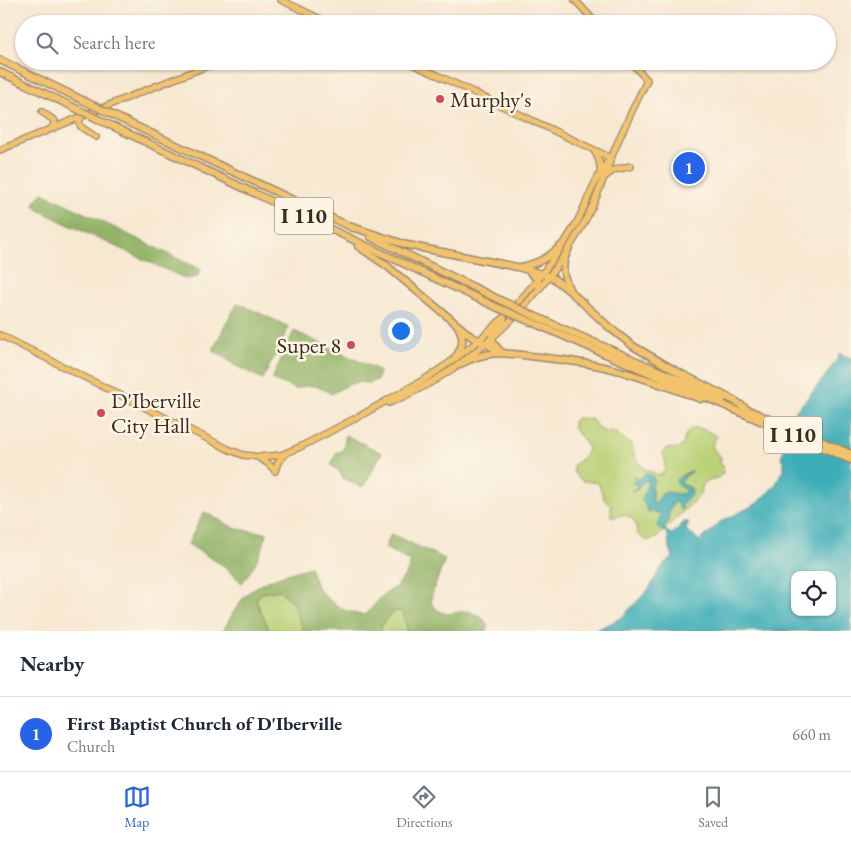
<!DOCTYPE html>
<style>
body{margin:0;font-family:"EB Garamond",serif;background:#f2f2f3;color:#1f2937}
.controls{position:absolute;right:15px;bottom:15px;display:grid;overflow:hidden;border-radius:10px;box-shadow:0 1px 4px #0004}
.controls button{width:45px;height:45px;display:grid;place-items:center;padding:0;border:0;border-bottom:1px solid #e0e1e3;background:#fff;color:#1f2937;font:25px sans-serif}
.you{position:absolute;left:400px;top:330px;width:18px;height:18px;margin:-12px;border:4px solid #fff;border-radius:50%;background:#1a73e8;box-shadow:0 0 0 8px #1a73e833}
.badge{display:grid;place-items:center;width:32px;height:32px;border-radius:50%;background:#2563eb;color:#fff;font-size:16px;font-weight:700}
.pin{position:absolute;translate:-50% -50%;border:2px solid #fff;box-shadow:0 1px 5px #0006}
.list{margin:0;padding:0;list-style:none}
h2{display:flex;justify-content:space-between;align-items:center;height:65px;margin:0;padding:0 20px;font-size:21px}
h2 small{font-size:16px;font-weight:400;color:#747a83}
.list li{display:grid;grid-template-columns:32px 1fr auto;gap:15px;align-items:center;box-sizing:border-box;height:75px;padding:0 20px;border-top:1px solid #e0e1e3}
.list b{display:block;font-size:19px;white-space:nowrap}
.list p{margin:0;font-size:16px;white-space:nowrap;color:#747a83}
.list em{font-size:16px;font-style:normal;color:#747a83}
.icon{flex:none;width:28px;height:28px;fill:none;stroke:currentColor;stroke-width:2;stroke-linecap:round;stroke-linejoin:round}
.map{position:relative;flex:none;width:851px;height:631px;overflow:hidden}
.search{position:absolute;background:#fff;box-shadow:0 1px 4px #0004;left:15px;right:15px;top:15px;height:55px;display:flex;align-items:center;gap:12px;box-sizing:border-box;padding:0 18px;border-radius:28px;color:#747a83;font-size:19px}
.sheet{height:140px;background:#fff}
nav{display:flex;justify-content:space-around;align-items:center;box-sizing:border-box;height:70px;border-top:1px solid #e0e1e3;background:#fff;font-size:14px;color:#747a83}
nav a{display:grid;justify-items:center;gap:2px}
nav .on{color:#2563eb}
.map>svg:first-child{display:block}
.green{fill:#bad277;stroke:#7a7e4a}
.forest{fill:#93b468;stroke:#676f43}
.water{fill:#3daeb8;stroke:#3c6c6b;fill-rule:evenodd}
.lines{fill:none;stroke-linecap:round;stroke-linejoin:round}
.major-casing{stroke:#998978;stroke-width:8}
.highway-casing{stroke:#998978;stroke-width:9}
.major{stroke:#f2c36a;stroke-width:5.5}
.highway{stroke:#f2c36a;stroke-width:6}
.highway-bridge-casing{stroke:#998978;stroke-width:9;stroke-linecap:butt}
.highway-bridge{stroke:#f2c36a;stroke-width:6}
.poi-dot{fill:#d1495b;stroke:#fcf5e5;stroke-width:2}
.labels{text-anchor:middle;stroke-width:5;stroke-linejoin:round;paint-order:stroke}
.shield{fill:#fcf5e5;stroke:#75675a;stroke-width:1}
.shield-label{font-size:21px;font-weight:bold;fill:#3b2a1e}
.poi-label{font-size:22px;fill:#3b2a1e;stroke:#fcf5e5;text-anchor:start}
</style>
<div class="map">
<svg width="851" height="631" viewBox="0 0 851 631">
<rect width="100%" height="100%" fill="#fcf5e5"/>
<filter id="ink" filterUnits="userSpaceOnUse"><feTurbulence type="fractalNoise" baseFrequency=".02" numOctaves="2"/><feDisplacementMap in="SourceGraphic" scale="10" xChannelSelector="R" yChannelSelector="G"/><feConvolveMatrix kernelMatrix="1 2 1 2 8 2 1 2 1" color-interpolation-filters="sRGB"/></filter>
<filter id="wash" filterUnits="userSpaceOnUse"><feTurbulence type="fractalNoise" baseFrequency=".0096" numOctaves="4" result="noise"/><feDisplacementMap in="SourceGraphic" scale="20" xChannelSelector="R" yChannelSelector="G"/><feGaussianBlur stdDeviation="1.12" result="paint"/><feColorMatrix in="noise" values="0 0 0 0 0 0 0 0 0 0 0 0 0 0 0 0 0 1.4 0 .05"/><feComposite in="paint" operator="in"/></filter>
<g filter="url(#wash)">
<rect width="100%" height="100%" fill="#f7e8d1"/>
<path class="green" d="M 576,418 L 591,419 L 600,430 L 617,434 L 632,445 L 635,457 L 642,467 L 658,475 L 662,474 C 667,468 665,460 663,453 L 666,448 C 671,448 677,450 682,446 C 685,443 683,439 686,435 C 693,421 706,431 717,436 C 716,439 714,440 713,442 C 710,449 718,453 721,457 L 720,463 L 723,466 L 723,473 L 719,477 L 703,483 L 700,495 L 671,523 L 665,530 L 664,528 L 667,523 L 668,514 L 674,502 L 677,503 L 679,506 L 682,504 L 691,494 L 691,488 C 688,486 683,485 681,482 L 691,471 L 684,474 L 676,480 L 677,484 L 686,490 L 686,491 C 677,500 669,488 662,495 C 659,497 657,503 655,506 C 651,501 654,494 651,487 L 653,483 L 648,473 L 645,474 L 639,479 L 635,476 L 635,481 L 633,483 L 638,484 L 635,488 L 639,488 L 640,484 L 650,479 L 643,497 L 647,511 L 656,513 L 660,513 C 662,518 657,521 659,529 L 664,531 C 654,541 648,545 637,534 L 636,524 L 632,518 L 624,515 L 612,517 L 611,516 L 611,505 L 604,499 L 599,484 C 588,479 585,486 574,473 L 573,465 L 584,457 L 588,450 C 587,446 585,442 583,439 C 577,432 572,430 573,421 Z
M 280,590 L 293,604 L 303,629 L 305,631 L 269,631 C 266,619 259,611 256,598 L 262,593 Z
M 402,611 L 407,627 L 406,631 L 380,631 L 383,623 L 393,612 Z"/>
<path class="forest" d="M 43,193 L 201,270 L 197,277 L 186,279 L 63,222 L 37,209 L 34,205 L 36,200 Z
M 238,303 L 289,327 L 263,379 L 234,365 L 219,353 L 214,352 L 213,350 L 225,325 Z
M 294,331 L 376,369 L 379,372 L 377,380 L 368,383 L 358,382 L 347,385 L 331,394 C 317,385 311,383 296,389 L 272,379 Z
M 345,435 L 382,453 L 367,480 L 363,486 L 359,486 L 343,478 L 339,471 L 331,465 L 337,452 L 340,452 L 344,448 Z
M 204,512 L 236,529 L 267,533 C 262,552 254,568 242,583 L 224,566 L 188,544 Z
M 391,534 L 445,559 L 432,593 L 431,602 L 437,610 L 446,614 L 468,611 L 483,618 L 488,626 L 487,631 L 406,631 L 407,627 L 401,611 L 392,612 L 383,623 L 380,631 L 305,631 L 303,629 L 293,604 L 280,590 L 262,593 L 256,599 C 259,611 266,619 269,631 L 223,631 C 230,619 240,598 252,590 C 268,578 291,573 310,567 L 317,587 L 327,598 L 342,609 L 357,614 L 366,615 L 381,597 L 397,586 L 406,574 L 411,562 L 385,548 Z"/>
<path class="water" d="M 839,353 L 851,358 L 851,631 L 594,631 L 621,618 L 649,589 L 659,571 L 668,560 L 673,558 C 672,553 670,549 669,545 C 667,533 671,535 658,528 L 658,524 L 661,514 L 660,513 L 649,512 L 642,500 L 649,479 L 640,484 L 637,490 L 631,491 L 637,487 L 638,484 L 632,483 L 635,481 L 633,477 L 634,476 L 639,479 L 642,476 L 647,473 L 653,477 L 654,481 L 651,487 C 654,493 651,501 655,506 C 657,503 659,498 661,495 C 668,488 677,497 685,493 L 686,490 L 677,484 L 676,480 L 684,474 L 693,471 L 686,475 L 681,482 C 683,485 688,486 691,488 L 691,494 L 682,504 L 682,510 L 681,510 L 677,503 L 674,502 L 668,514 L 669,518 L 664,528 L 668,532 L 672,534 L 684,522 L 687,521 L 689,523 L 686,530 L 700,541 L 720,522 L 756,504 L 766,495 L 775,485 L 784,470 L 784,463 L 781,457 L 794,424 L 789,421 L 793,413 L 803,403 L 824,378 L 838,358 ZM 795,575 L 832,575 L 832,612 L 795,612 Z"/>
</g>
<g filter="url(#ink)">
<g class="lines">
<defs>
<path id="major" d="M 281,0 L 331,24
M 575,0 L 597,24
M 405,61 L 437,75 L 611,158
M 42,112 L 55,121 L 52,128
M 82,116 L 79,122 L 81,127 L 96,137
M 0,150 L 146,90 L 220,61
M 594,151 C 599,158 601,165 600,173
M 606,176 L 614,170 L 631,166
M 512,309 C 537,282 559,254 577,222 C 588,201 595,176 611,158
M 0,335 L 228,449 L 243,455 L 260,457 L 281,455 L 300,447 L 358,417 L 425,379 L 452,361 L 478,341 L 500,321
M 389,403 C 474,369 551,291 591,209 C 599,192 605,174 612,156 C 622,130 635,105 647,80 L 630,61
M 259,458 L 269,464 L 275,471
M 275,471 L 278,462 L 285,455"/>
<path id="highway" d="M 0,60 L 76,97
M 0,72 L 67,104
M 125,121 L 353,228
M 112,126 L 496,307
M 349,226 L 407,245 L 517,267 L 542,274 L 553,278 L 572,293 L 610,328 L 633,346 L 676,371 L 735,401 L 748,410
M 371,237 L 502,301
M 358,246 L 387,266 L 472,337 L 502,352
M 568,250 C 562,262 562,276 569,288
M 521,267 C 540,263 549,257 563,244
M 530,272 L 538,280 L 539,287
M 539,318 L 723,399
M 536,324 L 851,460
M 499,350 C 483,332 499,332 504,317
M 452,361 C 461,351 466,341 459,328
M 458,365 C 490,348 505,353 539,357 C 572,361 605,365 636,376 C 658,383 679,391 701,399
M 746,409 L 851,454"/>
</defs>
<use href="#major" class="major-casing"/>
<use href="#highway" class="highway-casing"/>
<use href="#major" class="major"/>
<use href="#highway" class="highway"/>
<defs>
<path id="highway-bridge" d="M 76,97 L 125,121
M 67,104 L 112,126
M 502,301 L 539,318
M 496,307 L 536,324"/>
</defs>
<use href="#highway-bridge" class="highway-bridge-casing"/>
<use href="#highway-bridge" class="highway-bridge"/>
</g>
</g>
<g class="poi-dot">
<circle cx="440" cy="99" r="5"/>
<circle cx="351" cy="345" r="5"/>
<circle cx="101" cy="413" r="5"/>
</g>
<g class="labels">
<g class="shield">
<rect x="275" y="197.5" width="58" height="37" rx="4"/>
<rect x="764" y="416.5" width="58" height="37" rx="4"/>
</g>
<g class="shield-label">
<text x="304" y="223">I 110</text>
<text x="793" y="442">I 110</text>
</g>
<g class="poi-label">
<text x="450" y="107">Murphy's</text>
<text x="341" y="353" text-anchor="end">Super 8</text>
<text x="111" y="408">D'Iberville<tspan x="111" dy="25">City Hall</tspan></text>
</g>
</g>
</svg>
<div class="controls">
<button><svg class="icon" aria-label="locate" viewBox="0 0 24 24"><circle cx="12" cy="12" r="6"/><path d="M12 2v4M12 18v4M2 12h4M18 12h4"/></svg></button>
</div>
<div class="you"></div>
<div class="pin badge" style="left:689px;top:168px">1</div>
<div class="search"><svg class="icon" aria-label="search" viewBox="0 0 24 24"><circle cx="10" cy="10" r="6"/><path d="M15 15l6 6"/></svg>Search here</div>
</div>
<section class="sheet">
<h2>Nearby<small></small></h2>
<ul class="list">
<li><span class="badge">1</span><div><b>First Baptist Church of D'Iberville</b><p>Church</p></div><em>660 m</em></li>
</ul>
</section>
<nav>
<a class="on"><svg class="icon" aria-label="map" viewBox="0 0 24 24"><path d="M3 6l6-2 6 2 6-2v14l-6 2-6-2-6 2zM9 4v14M15 6v14"/></svg>Map</a>
<a><svg class="icon" aria-label="directions" viewBox="0 0 24 24"><path d="M12 3l9 9-9 9-9-9zM9 14v-3h6M13 9l2 2-2 2"/></svg>Directions</a>
<a><svg class="icon" aria-label="saved" viewBox="0 0 24 24"><path d="M7 4h10v16l-5-4-5 4z"/></svg>Saved</a>
</nav>
